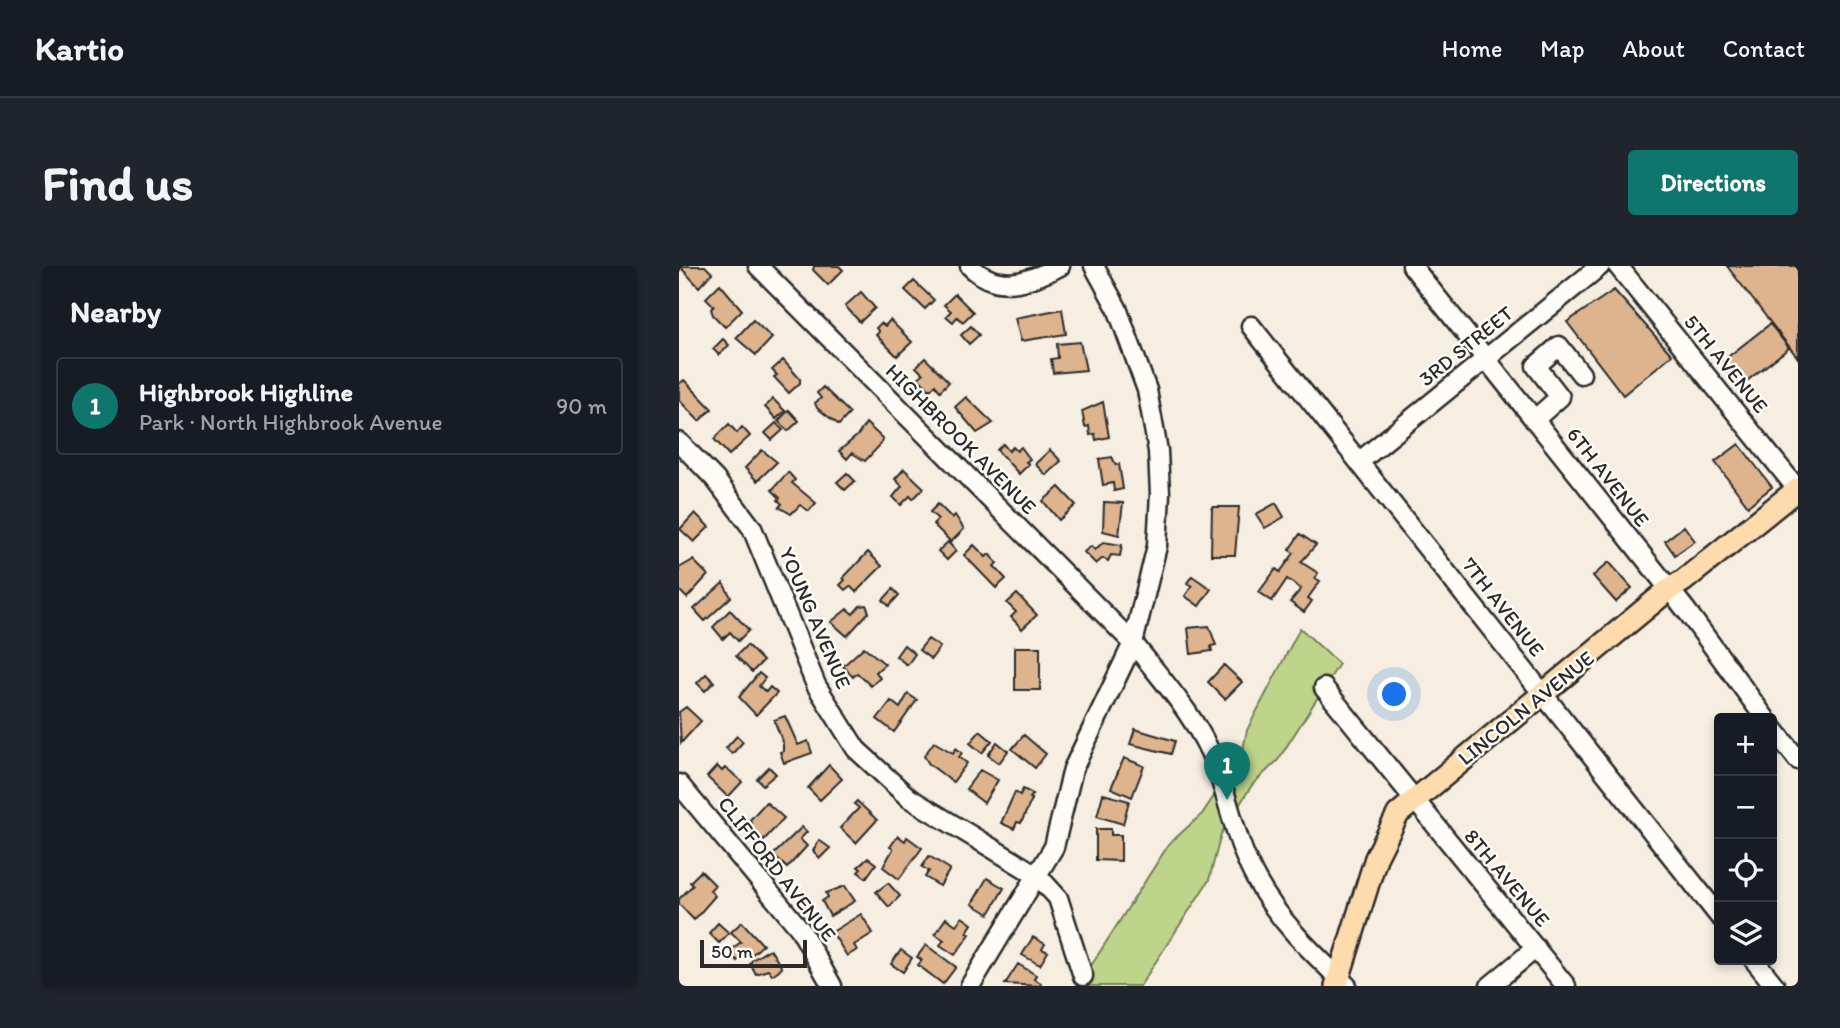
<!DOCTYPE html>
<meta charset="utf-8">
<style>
body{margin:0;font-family:Itim,sans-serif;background:#20242c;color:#f1f3f6}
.controls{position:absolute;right:21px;bottom:21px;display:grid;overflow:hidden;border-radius:7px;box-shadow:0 4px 10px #0003}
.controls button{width:63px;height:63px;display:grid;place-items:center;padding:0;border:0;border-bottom:2px solid #363941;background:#171b24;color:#f1f3f6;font:35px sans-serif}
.scale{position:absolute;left:21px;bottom:18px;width:107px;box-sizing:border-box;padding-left:7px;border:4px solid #2b2b2b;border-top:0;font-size:19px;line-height:24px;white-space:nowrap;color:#2b2b2b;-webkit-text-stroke:5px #fdfcf7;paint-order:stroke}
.you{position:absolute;left:716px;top:429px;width:24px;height:24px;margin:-18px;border:5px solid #fff;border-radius:50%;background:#1a73e8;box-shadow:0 0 0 10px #1a73e833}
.badge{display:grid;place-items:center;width:46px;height:46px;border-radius:50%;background:#0f766e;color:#fff;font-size:23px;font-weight:700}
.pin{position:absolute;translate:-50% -58px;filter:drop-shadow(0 2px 4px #0008)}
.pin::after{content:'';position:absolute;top:37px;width:24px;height:21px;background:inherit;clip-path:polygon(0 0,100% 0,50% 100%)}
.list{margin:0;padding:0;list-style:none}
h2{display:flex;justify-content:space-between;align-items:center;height:91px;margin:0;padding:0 28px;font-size:30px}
h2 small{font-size:23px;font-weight:400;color:#9ea1a6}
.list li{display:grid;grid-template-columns:46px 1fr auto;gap:21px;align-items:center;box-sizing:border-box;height:98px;margin:0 14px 14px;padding:0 14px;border:2px solid #363941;border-radius:7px}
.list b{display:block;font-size:26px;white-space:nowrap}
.list p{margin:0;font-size:23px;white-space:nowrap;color:#9ea1a6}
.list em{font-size:23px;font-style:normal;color:#9ea1a6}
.icon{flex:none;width:38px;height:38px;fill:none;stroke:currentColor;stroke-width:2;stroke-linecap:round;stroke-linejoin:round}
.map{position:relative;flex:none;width:1119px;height:720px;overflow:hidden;border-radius:7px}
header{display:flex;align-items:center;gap:42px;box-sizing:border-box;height:98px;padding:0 35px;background:#171b24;border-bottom:2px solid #363941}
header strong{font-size:33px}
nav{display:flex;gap:38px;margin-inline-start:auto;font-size:24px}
.intro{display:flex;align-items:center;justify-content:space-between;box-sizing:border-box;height:168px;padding:0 42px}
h1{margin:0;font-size:49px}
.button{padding:18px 32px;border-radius:7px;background:#0f766e;color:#fff;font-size:24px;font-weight:700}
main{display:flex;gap:42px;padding:0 42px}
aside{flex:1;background:#171b24;border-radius:7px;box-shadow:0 4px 10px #0003}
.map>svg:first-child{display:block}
.green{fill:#bdd48a;stroke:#74805a;stroke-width:2}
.building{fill:#ddb48e;stroke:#2b2b2b;stroke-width:2}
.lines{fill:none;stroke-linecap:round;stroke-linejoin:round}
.minor-casing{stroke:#2b2b2b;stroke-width:23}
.major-casing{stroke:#2b2b2b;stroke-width:26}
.minor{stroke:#fdfcf7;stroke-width:18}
.major{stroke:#fedbac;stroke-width:21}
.labels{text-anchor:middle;stroke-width:5;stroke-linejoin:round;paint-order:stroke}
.street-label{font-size:21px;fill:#2b2b2b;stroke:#fdfcf7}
</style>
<header>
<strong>Kartio</strong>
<nav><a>Home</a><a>Map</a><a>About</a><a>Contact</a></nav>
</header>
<div class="intro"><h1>Find us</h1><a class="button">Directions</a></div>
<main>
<aside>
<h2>Nearby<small></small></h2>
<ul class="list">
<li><span class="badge">1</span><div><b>Highbrook Highline</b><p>Park · North Highbrook Avenue</p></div><em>90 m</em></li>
</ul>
</aside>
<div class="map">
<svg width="1119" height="720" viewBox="0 0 1119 720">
<rect width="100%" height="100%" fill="#f7eee2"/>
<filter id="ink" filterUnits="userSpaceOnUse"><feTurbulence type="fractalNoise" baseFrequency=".0143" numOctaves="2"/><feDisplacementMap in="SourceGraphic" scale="14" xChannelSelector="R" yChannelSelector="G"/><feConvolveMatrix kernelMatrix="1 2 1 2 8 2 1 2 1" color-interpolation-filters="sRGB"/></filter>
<g filter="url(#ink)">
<path class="green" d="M 621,362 L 660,398 L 599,494 L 573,519 L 542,568 L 530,614 L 461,720 L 399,720 L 490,578 L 523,548 L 563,488 L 568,464 Z"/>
<path class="building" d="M 6,0 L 26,0 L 33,7 L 20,21 L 3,3 Z
M 135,0 L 160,0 L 164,4 L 149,19 L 134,4 Z
M 1048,0 L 1119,0 L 1119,92 L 1051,4 Z
M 235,15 L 255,34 L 246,43 L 226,24 Z
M 41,18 L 63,44 L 46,61 L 34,49 L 32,43 L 35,40 L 27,32 Z
M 935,24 L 993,89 L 944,129 L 888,56 Z
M 182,26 L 196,42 L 181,56 L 166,40 Z
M 276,28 L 294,46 L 284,56 L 278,51 L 274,56 L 267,50 L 272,45 L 265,39 Z
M 383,43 L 387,68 L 342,75 L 336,52 Z
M 74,54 L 93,72 L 77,89 L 57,72 Z
M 211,54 L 233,76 L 218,90 L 197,69 L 200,66 L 197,62 L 202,57 L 206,60 Z
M 1091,58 L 1110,82 L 1060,121 L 1041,97 Z
M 292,60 L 300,69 L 290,78 L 282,69 Z
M 44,73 L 50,79 L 40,89 L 34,83 Z
M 401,76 L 407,104 L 374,107 L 372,93 L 379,92 L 378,78 Z
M 246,92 L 270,116 L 261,125 L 256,119 L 251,124 L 239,112 L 244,108 L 237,101 Z
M 104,94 L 121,113 L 121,117 L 110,127 L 95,111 L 98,109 L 93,104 Z
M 5,114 L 33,143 L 20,155 L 0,134 L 0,118 Z
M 144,121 L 171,147 L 160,159 L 138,142 L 136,137 L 142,132 L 138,127 Z
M 287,131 L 314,157 L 298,167 L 276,141 Z
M 94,133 L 106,145 L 97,153 L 86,141 Z
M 424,136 L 430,171 L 417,174 L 416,168 L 411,169 L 410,160 L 406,161 L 403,145 Z
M 110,144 L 120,155 L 109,165 L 99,155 Z
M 97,157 L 104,164 L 93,174 L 86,167 Z
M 187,157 L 204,173 L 202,178 L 186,195 L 173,187 L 168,193 L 160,185 L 179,169 Z
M 50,158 L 58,167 L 63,161 L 71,170 L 50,189 L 35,173 Z
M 324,178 L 330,185 L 334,181 L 338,185 L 342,181 L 351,193 L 347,196 L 350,198 L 340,208 L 318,184 Z
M 1060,178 L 1093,221 L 1069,240 L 1036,196 Z
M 83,184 L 98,196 L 78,215 L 66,202 Z
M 371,184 L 382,195 L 367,209 L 356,198 Z
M 433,191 L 437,199 L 440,198 L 444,223 L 435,225 L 434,217 L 424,219 L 420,193 Z
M 225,203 L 245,222 L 234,233 L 231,230 L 222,239 L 214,231 L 223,220 L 216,213 Z
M 109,206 L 116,214 L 113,217 L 137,237 L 130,245 L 121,239 L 112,248 L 100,241 L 103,238 L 99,234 L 101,232 L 93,224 Z
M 168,207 L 176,215 L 166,224 L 158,216 Z
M 380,221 L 397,239 L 380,254 L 364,235 Z
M 425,236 L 444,237 L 440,269 L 424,265 Z
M 597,237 L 605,251 L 586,262 L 577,248 Z
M 259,238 L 273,252 L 276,249 L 285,263 L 272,276 L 254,258 L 259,253 L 251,246 Z
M 533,241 L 560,241 L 556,289 L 532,289 Z
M 16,247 L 30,261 L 15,276 L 1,263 Z
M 1005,260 L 1016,275 L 996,289 L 986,275 Z
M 621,268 L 637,279 L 622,296 L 639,307 L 636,312 L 641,315 L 629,332 L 633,335 L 625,346 L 611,336 L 622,323 L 608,313 L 593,335 L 580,326 L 597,303 L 601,306 L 615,287 L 610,284 Z
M 269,276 L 277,285 L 268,294 L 259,285 Z
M 424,276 L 443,279 L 441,290 L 432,289 L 429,295 L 424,292 L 417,298 L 405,286 L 412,280 L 416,284 Z
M 295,279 L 307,291 L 310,288 L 318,297 L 315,300 L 327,313 L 317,322 L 285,289 Z
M 189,286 L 203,300 L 177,326 L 171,320 L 166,324 L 161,319 L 166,314 L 164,312 Z
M 14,294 L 29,309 L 8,332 L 0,324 L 0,302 Z
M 930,296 L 953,322 L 937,336 L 914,310 Z
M 513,310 L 532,323 L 520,340 L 506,330 L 513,320 L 508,317 Z
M 44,317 L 52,331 L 26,355 L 15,343 Z
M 214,323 L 220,329 L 210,340 L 204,334 Z
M 338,328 L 358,349 L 343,363 L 332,351 L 337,346 L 328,337 Z
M 187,339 L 190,346 L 168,370 L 152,356 L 168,343 L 174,348 L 181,340 Z
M 51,344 L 70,364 L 59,375 L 51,366 L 44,373 L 34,361 Z
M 530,360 L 537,379 L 532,380 L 533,385 L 512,388 L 509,362 Z
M 249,373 L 261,381 L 252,393 L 240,384 Z
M 68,379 L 84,395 L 73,406 L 57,390 Z
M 225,379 L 236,388 L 228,399 L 217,390 Z
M 185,381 L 206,398 L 197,406 L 201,412 L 192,420 L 178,407 L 174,411 L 164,400 Z
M 336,381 L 361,381 L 361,424 L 336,424 Z
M 545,399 L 563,416 L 546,433 L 529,416 Z
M 80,407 L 86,412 L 80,420 L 87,426 L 91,421 L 98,427 L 77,449 L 60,431 Z
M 27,408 L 35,416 L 26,425 L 18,417 Z
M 229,428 L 238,434 L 215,466 L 198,453 L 212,435 L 221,442 Z
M 7,441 L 22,455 L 2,477 L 0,446 Z
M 106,450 L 119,479 L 129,475 L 133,487 L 105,497 L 101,486 L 104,485 L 104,477 L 95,454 Z
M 456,463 L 496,475 L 492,488 L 451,478 Z
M 301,465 L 313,475 L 303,487 L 291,477 Z
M 345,469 L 367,488 L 356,502 L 333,483 Z
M 58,470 L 64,476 L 53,488 L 47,482 Z
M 255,476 L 274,487 L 277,482 L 283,487 L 280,491 L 288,497 L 274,516 L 250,498 L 245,490 Z
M 318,476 L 329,485 L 320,497 L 309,489 Z
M 445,492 L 465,500 L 453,531 L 432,522 Z
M 150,499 L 163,513 L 141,534 L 129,522 Z
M 38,500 L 43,505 L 46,502 L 51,505 L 63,516 L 49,531 L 28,511 Z
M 90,501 L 97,508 L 84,519 L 78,513 Z
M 301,504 L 319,514 L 305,537 L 287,523 Z
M 344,523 L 354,528 L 351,532 L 353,533 L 342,557 L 338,556 L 335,563 L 322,557 L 336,526 L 341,529 Z
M 424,528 L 450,535 L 444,558 L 418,550 Z
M 178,535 L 198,554 L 177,577 L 161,562 L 180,542 L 175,538 Z
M 87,536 L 105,552 L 85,574 L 70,560 L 73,558 L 70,555 Z
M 123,561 L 128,566 L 121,573 L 128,580 L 108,602 L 94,589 Z
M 417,563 L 432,563 L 432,569 L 442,569 L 442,595 L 417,594 Z
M 219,570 L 226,575 L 228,571 L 243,582 L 220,613 L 204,601 L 214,583 L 211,581 Z
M 140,574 L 151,582 L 141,592 L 134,585 Z
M 250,590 L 271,603 L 261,620 L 246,611 L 250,605 L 243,601 Z
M 189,592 L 197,598 L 187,612 L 179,606 L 182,603 L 179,601 Z
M 22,605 L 36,619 L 31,624 L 36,630 L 15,654 L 0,638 L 0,633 L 14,619 L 11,616 Z
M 308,612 L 325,622 L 310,648 L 293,638 Z
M 209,617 L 221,630 L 210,641 L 197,626 Z
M 166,620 L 176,635 L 151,650 L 143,635 L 149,631 L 147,627 Z
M 182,648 L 194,667 L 175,679 L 178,684 L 168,690 L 153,666 Z
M 283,651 L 293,658 L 288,666 L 291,668 L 276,689 L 261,679 L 265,674 L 256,668 L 267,652 L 277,659 Z
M 63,656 L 84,679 L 69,692 L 66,688 L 58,695 L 50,685 L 62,676 L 52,666 Z
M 39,657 L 50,667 L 40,677 L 30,667 Z
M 354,671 L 366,678 L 363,683 L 369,686 L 361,699 L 343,689 Z
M 247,679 L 277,701 L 264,718 L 239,699 L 243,694 L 238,691 Z
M 91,683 L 103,702 L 93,709 L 89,704 L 77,708 L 71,698 L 73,694 Z
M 222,684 L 233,692 L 224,706 L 212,698 Z
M 339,698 L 357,709 L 355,713 L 362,717 L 361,720 L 326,718 Z"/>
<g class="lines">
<defs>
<path id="minor" d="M 79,0 L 454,377 C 484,415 520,454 537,500 C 551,539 558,580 578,615 C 602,658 634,687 668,720
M 291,0 C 319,28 350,16 381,0
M 733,0 L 1007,344 L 1086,452
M 939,0 L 1119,224
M 572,60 L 1040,650
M 855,154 L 881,131 L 857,100 L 880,80 L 902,108
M 0,176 L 36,213 L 73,262 L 137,419 L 177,483 L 230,532 L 359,610 L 379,632 L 404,710
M 681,195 L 921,0
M 645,422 L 887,720
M 1093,461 L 1119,494
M 0,518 L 121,663 L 153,720
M 1075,694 L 1096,720
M 291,720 L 375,581 L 394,503 L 454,377 L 478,280 L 481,228 L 479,185 L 468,124 L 438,42 L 415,0
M 811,720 L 857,682"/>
<path id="major" d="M 657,720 L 697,592 L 719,548 L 989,324 L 1004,315 L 1119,223"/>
</defs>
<use href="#minor" class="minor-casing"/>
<use href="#major" class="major-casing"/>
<use href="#minor" class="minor"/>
<use href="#major" class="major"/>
</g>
</g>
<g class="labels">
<g class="street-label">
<text transform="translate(787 80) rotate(-39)" y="7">3RD STREET</text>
<text transform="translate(1047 98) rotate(51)" y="7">5TH AVENUE</text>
<text transform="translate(282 173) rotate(45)" y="7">HIGHBROOK AVENUE</text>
<text transform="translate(929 211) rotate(52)" y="7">6TH AVENUE</text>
<text transform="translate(824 341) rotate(52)" y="7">7TH AVENUE</text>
<text transform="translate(136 352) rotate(67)" y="7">YOUNG AVENUE</text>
<text transform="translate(847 442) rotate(-39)" y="7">LINCOLN AVENUE</text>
<text transform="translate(98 603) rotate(52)" y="7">CLIFFORD AVENUE</text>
<text transform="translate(828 612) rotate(50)" y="7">8TH AVENUE</text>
</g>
</g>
</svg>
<div class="controls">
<button>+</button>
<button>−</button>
<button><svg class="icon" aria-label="locate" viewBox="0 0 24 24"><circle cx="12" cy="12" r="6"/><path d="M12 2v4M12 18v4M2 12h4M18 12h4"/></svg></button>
<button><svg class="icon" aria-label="layers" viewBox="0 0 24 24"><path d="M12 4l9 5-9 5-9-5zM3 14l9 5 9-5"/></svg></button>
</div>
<div class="scale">50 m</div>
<div class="you"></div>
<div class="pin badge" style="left:548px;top:534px">1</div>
</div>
</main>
